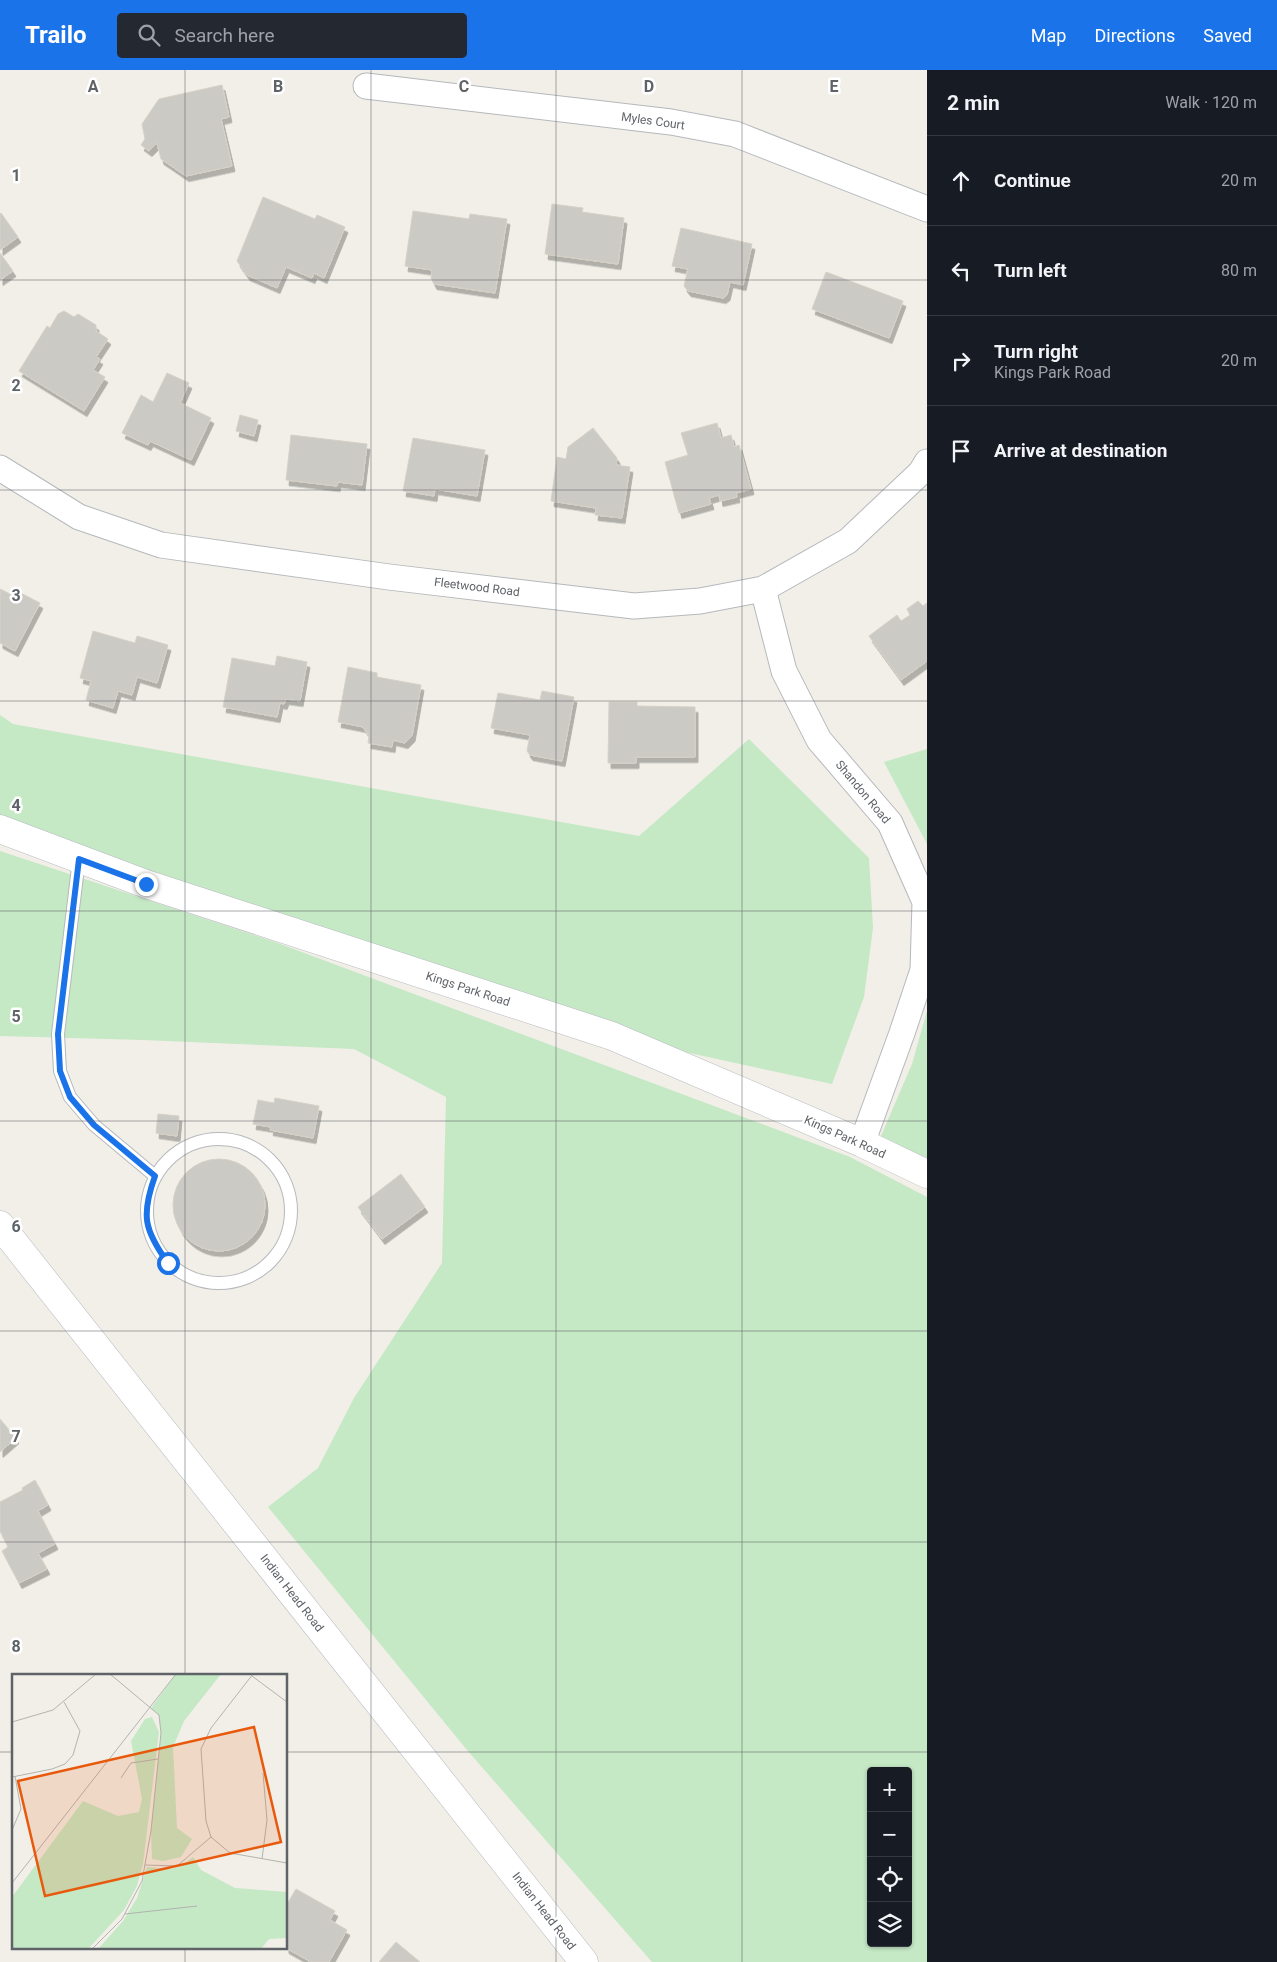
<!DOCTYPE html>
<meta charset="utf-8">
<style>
body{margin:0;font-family:Roboto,sans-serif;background:#242831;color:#f1f3f6}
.controls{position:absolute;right:15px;bottom:15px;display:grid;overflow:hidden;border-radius:5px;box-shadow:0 1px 4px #0004}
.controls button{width:45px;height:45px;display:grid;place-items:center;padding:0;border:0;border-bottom:1px solid #363941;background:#171b24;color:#f1f3f6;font:25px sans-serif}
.stop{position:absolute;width:15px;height:15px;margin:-11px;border:4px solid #1a73e8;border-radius:50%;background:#fff}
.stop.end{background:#1a73e8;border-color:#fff;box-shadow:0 1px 5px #0008}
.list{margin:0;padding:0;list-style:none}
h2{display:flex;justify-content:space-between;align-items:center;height:65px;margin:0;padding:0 20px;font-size:21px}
h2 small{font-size:16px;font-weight:400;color:#9ea1a6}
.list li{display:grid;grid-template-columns:32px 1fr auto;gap:15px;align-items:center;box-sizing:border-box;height:90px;padding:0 20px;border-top:1px solid #363941}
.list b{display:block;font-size:19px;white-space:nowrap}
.list p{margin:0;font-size:16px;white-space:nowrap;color:#9ea1a6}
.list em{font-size:16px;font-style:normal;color:#9ea1a6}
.icon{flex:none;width:28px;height:28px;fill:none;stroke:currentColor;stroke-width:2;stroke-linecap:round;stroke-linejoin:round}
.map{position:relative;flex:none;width:927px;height:1892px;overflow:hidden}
header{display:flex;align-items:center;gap:30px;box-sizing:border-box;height:70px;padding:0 25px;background:#1a73e8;color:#fff}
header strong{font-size:24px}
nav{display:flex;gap:28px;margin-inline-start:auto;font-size:18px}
.search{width:350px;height:45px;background:#242831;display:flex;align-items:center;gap:12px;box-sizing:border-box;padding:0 18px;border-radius:5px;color:#9ea1a6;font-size:19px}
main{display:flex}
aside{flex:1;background:#171b24}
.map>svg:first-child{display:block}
.green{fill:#c5e8c5;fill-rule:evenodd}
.building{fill:#cccac5;stroke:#d6d1c6;filter:url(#shadow)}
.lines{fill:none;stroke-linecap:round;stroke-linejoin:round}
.lane-casing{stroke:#b5b8bc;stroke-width:14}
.street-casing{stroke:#b5b8bc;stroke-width:27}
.secondary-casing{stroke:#b6babf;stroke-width:29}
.lane{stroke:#fff;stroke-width:12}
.street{stroke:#fff;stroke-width:25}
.secondary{stroke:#fff;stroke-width:28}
.route{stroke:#1a73e8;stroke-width:6}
.grid{fill:none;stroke:#5f6368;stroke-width:1;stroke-opacity:0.55}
.labels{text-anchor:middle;stroke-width:5;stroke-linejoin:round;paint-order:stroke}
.street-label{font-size:12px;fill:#5f6368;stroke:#fff}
.inset-road{fill:none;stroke:#b3b3b1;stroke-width:1}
.view{fill:#e8590c;fill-opacity:0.15;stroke:#e8590c;stroke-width:2.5}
.inset-edge{fill:none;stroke:#5f6368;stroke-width:2.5}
.grid-label{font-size:16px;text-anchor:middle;font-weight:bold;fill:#5f6368;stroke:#fff;stroke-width:5;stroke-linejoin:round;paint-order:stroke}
</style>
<header>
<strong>Trailo</strong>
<div class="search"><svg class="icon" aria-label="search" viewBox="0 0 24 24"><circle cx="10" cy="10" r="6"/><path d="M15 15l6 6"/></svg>Search here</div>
<nav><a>Map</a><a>Directions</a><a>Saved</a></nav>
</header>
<main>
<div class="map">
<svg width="927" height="1892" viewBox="0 0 927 1892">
<defs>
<filter id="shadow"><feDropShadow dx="3" dy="5.5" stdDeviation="0" flood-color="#0004"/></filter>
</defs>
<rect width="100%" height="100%" fill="#f1efe8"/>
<path class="green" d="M 0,645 L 13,654 L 639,766 L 749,669 L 869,788 L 873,858 L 864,927 L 832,1014 L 612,966 L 0,759 Z
M 927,679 L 927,774 L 884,692 Z
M 0,781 L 275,872 L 850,1087 L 927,1127 L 927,1892 L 652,1892 L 467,1680 L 268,1437 L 318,1398 L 354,1328 L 442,1193 L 446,1027 L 354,979 L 143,970 L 0,966 ZM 871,1701 L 908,1701 L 908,1873 L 871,1873 Z
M 927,941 L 927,1089 L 881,1066 L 912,994 Z"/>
<path class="building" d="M 222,15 L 229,47 L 221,49 L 232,96 L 186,106 L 161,89 L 157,73 L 149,81 L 141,75 L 145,69 L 142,54 L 159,29 Z
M 263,127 L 315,149 L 317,145 L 345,157 L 324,208 L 314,203 L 312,208 L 286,197 L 277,218 L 247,205 L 237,191 Z
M 552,134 L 583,138 L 582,142 L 624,148 L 618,194 L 545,184 Z
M 413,141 L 469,149 L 470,144 L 507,149 L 495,223 L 434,214 L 431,208 L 432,200 L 405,196 Z
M 1,143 L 18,167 L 0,180 L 0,144 Z
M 681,158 L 752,174 L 743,215 L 730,212 L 727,225 L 723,228 L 688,221 L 684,216 L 688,199 L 672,196 Z
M 0,183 L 13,201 L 0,210 Z
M 826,202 L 903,231 L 889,268 L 812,239 Z
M 64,241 L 74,247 L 78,244 L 96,255 L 96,261 L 108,269 L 96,287 L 100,289 L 93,300 L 105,307 L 84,341 L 19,301 L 47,256 L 50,258 L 58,244 Z
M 167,303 L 189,313 L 180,333 L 211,348 L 191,390 L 150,371 L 148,375 L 122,363 L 141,325 L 153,332 Z
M 240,345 L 258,350 L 254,366 L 236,361 Z
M 717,353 L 721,368 L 731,365 L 734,377 L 739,375 L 751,419 L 736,423 L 737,427 L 720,431 L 719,425 L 709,428 L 711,434 L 679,443 L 665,392 L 688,385 L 681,363 Z
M 593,358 L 617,388 L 616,395 L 630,397 L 622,448 L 595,445 L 596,438 L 551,431 L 557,387 L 566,389 L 568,377 Z
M 291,365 L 367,374 L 362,415 L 338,412 L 337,416 L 286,410 Z
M 413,368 L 485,380 L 477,426 L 435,419 L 434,426 L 403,421 Z
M 0,519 L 12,525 L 15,520 L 40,533 L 15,581 L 0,573 Z
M 918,531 L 923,536 L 927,533 L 927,591 L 901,610 L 869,566 L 897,545 L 901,551 L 910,545 L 907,539 Z
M 93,561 L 135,573 L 137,566 L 168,575 L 157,613 L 137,607 L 132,625 L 118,621 L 113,638 L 86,630 L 91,611 L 80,608 Z
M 277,586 L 307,592 L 300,631 L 286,629 L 284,634 L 280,633 L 277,647 L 223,637 L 232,588 L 275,596 Z
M 348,597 L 377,603 L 377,607 L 421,615 L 412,666 L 405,673 L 393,670 L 392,677 L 368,673 L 369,666 L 363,657 L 338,652 Z
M 542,621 L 574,627 L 562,691 L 530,685 L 527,681 L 530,665 L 491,658 L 498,623 L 540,630 Z
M 609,632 L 637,632 L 637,636 L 695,637 L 695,687 L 636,687 L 636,693 L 608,693 Z
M 275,1028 L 319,1036 L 313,1068 L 270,1060 L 271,1057 L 253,1054 L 258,1030 L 274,1033 Z
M 158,1044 L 179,1046 L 177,1066 L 156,1063 Z
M173 1135a46 46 0 1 1 92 0a46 46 0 1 1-92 0Z
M 401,1104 L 425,1137 L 382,1169 L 358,1137 Z
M 0,1349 L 16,1368 L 0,1382 Z
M 35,1410 L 48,1435 L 38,1441 L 55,1474 L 38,1483 L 47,1499 L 19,1513 L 2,1481 L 8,1477 L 0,1461 L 0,1432 L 23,1420 L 22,1418 Z
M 296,1819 L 335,1841 L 330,1850 L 347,1860 L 329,1892 L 311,1892 L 286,1878 L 286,1836 Z
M 396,1872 L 420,1892 L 379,1892 Z"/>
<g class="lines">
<defs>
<path id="lane" d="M 79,789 L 58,964 L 60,1001 L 70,1027 L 94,1055 L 155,1106
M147 1141a72 72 0 1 1 144 0a72 72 0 1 1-144 0Z"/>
<path id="street" d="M 366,16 L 671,52 L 735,64 L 927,139
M 0,398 L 79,447 L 161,475 L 389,507 L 634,536 L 700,531 L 763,519 L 848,471 L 921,402 L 927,392
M 763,519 L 784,601 L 819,670 L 890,753 L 925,832 L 923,900 L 902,963 L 862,1073"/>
<path id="secondary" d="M 0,759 L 146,814 L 612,966 L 862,1073 L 927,1104
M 0,1155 L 584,1892"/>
</defs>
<use href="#lane" class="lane-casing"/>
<use href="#street" class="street-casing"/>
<use href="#secondary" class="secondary-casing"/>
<use href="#lane" class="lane"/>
<use href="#street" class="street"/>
<use href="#secondary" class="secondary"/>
</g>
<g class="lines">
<path class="route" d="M 146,814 L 79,789 L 58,964 L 60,1001 L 70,1027 L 94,1055 L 155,1106 C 141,1145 144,1160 168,1193"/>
</g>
<path class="grid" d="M 185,0 L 185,1606M 371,0 L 371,1892M 556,0 L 556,1892M 742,0 L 742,1892M 0,210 L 927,210M 0,420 L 927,420M 0,631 L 927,631M 0,841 L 927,841M 0,1051 L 927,1051M 0,1261 L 927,1261M 0,1472 L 927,1472M 0,1682 L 14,1682M 286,1682 L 927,1682M 185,1878 L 185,1892"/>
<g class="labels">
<g class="street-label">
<text transform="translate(653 51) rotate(8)" y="4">Myles Court</text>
<text transform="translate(477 517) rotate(7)" y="4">Fleetwood Road</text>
<text transform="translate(863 722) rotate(50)" y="4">Shandon Road</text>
<text transform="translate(468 919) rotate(18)" y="4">Kings Park Road</text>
<text transform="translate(845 1067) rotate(24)" y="4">Kings Park Road</text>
<text transform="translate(292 1523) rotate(52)" y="4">Indian Head Road</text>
<text transform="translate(544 1841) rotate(52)" y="4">Indian Head Road</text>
</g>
</g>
<g transform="translate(12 1604)">
<rect width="275" height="275" fill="#f1efe8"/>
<path d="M 164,0 L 209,0 L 172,47 L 161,73 L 165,154 L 180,165 L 169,183 L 151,187 L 140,185 L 139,157 L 149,59 L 147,41 L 139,34 ZM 140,43 L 147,58 L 131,190 L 125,212 L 112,236 L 76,275 L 0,275 L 0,223 L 71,127 L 106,142 L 127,138 L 130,125 L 119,67 L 133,45 ZM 181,183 L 189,196 L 223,214 L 275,218 L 275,264 L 257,265 L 249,275 L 86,275 L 111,247 L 125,224 L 135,193 L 159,195 L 170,192 Z" fill="#c5e8c5"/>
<path class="inset-road" d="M 241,0 L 199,54 L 189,75 L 194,147 L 199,163 L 218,179 L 275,189M 240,2 L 275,28M 0,48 L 41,36 L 84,0M 0,103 L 40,95 L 53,90 L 61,81 L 68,57 L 52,28M 109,104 L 119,89 L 146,85M 0,156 L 9,135 L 3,102M 250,185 L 255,146 L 251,99M 133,191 L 165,192 L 199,163M 0,209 L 164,0M 113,240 L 185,232M 80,275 L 110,245 L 130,207 L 139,157 L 149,59 L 147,41 L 98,0"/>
<path class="view" d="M 242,53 L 269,168 L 33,222 L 6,107 Z"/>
<rect width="275" height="275" class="inset-edge"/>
</g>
<g class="grid-label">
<text x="93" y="22">A</text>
<text x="278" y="22">B</text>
<text x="464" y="22">C</text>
<text x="649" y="22">D</text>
<text x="834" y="22">E</text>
<text x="16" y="111">1</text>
<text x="16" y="321">2</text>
<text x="16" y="531">3</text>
<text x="16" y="741">4</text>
<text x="16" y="952">5</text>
<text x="16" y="1162">6</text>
<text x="16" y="1372">7</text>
<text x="16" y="1582">8</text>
</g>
</svg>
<div class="controls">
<button>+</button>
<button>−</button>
<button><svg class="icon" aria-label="locate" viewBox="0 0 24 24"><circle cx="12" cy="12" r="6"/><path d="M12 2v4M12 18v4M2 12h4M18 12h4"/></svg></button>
<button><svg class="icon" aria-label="layers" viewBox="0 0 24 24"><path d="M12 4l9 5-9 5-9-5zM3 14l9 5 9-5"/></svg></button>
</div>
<div class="stop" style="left:168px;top:1193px"></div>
<div class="stop end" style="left:146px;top:814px"></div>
</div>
<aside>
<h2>2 min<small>Walk · 120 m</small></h2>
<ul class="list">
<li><svg class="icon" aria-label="ahead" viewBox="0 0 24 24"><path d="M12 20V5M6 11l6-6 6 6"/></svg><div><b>Continue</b></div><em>20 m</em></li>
<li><svg class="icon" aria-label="left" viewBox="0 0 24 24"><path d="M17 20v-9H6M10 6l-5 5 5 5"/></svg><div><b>Turn left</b></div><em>80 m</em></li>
<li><svg class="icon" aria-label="right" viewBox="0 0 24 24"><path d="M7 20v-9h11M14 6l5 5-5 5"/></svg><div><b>Turn right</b><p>Kings Park Road</p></div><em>20 m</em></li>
<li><svg class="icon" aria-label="arrive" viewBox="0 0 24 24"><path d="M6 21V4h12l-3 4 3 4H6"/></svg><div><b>Arrive at destination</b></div></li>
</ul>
</aside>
</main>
